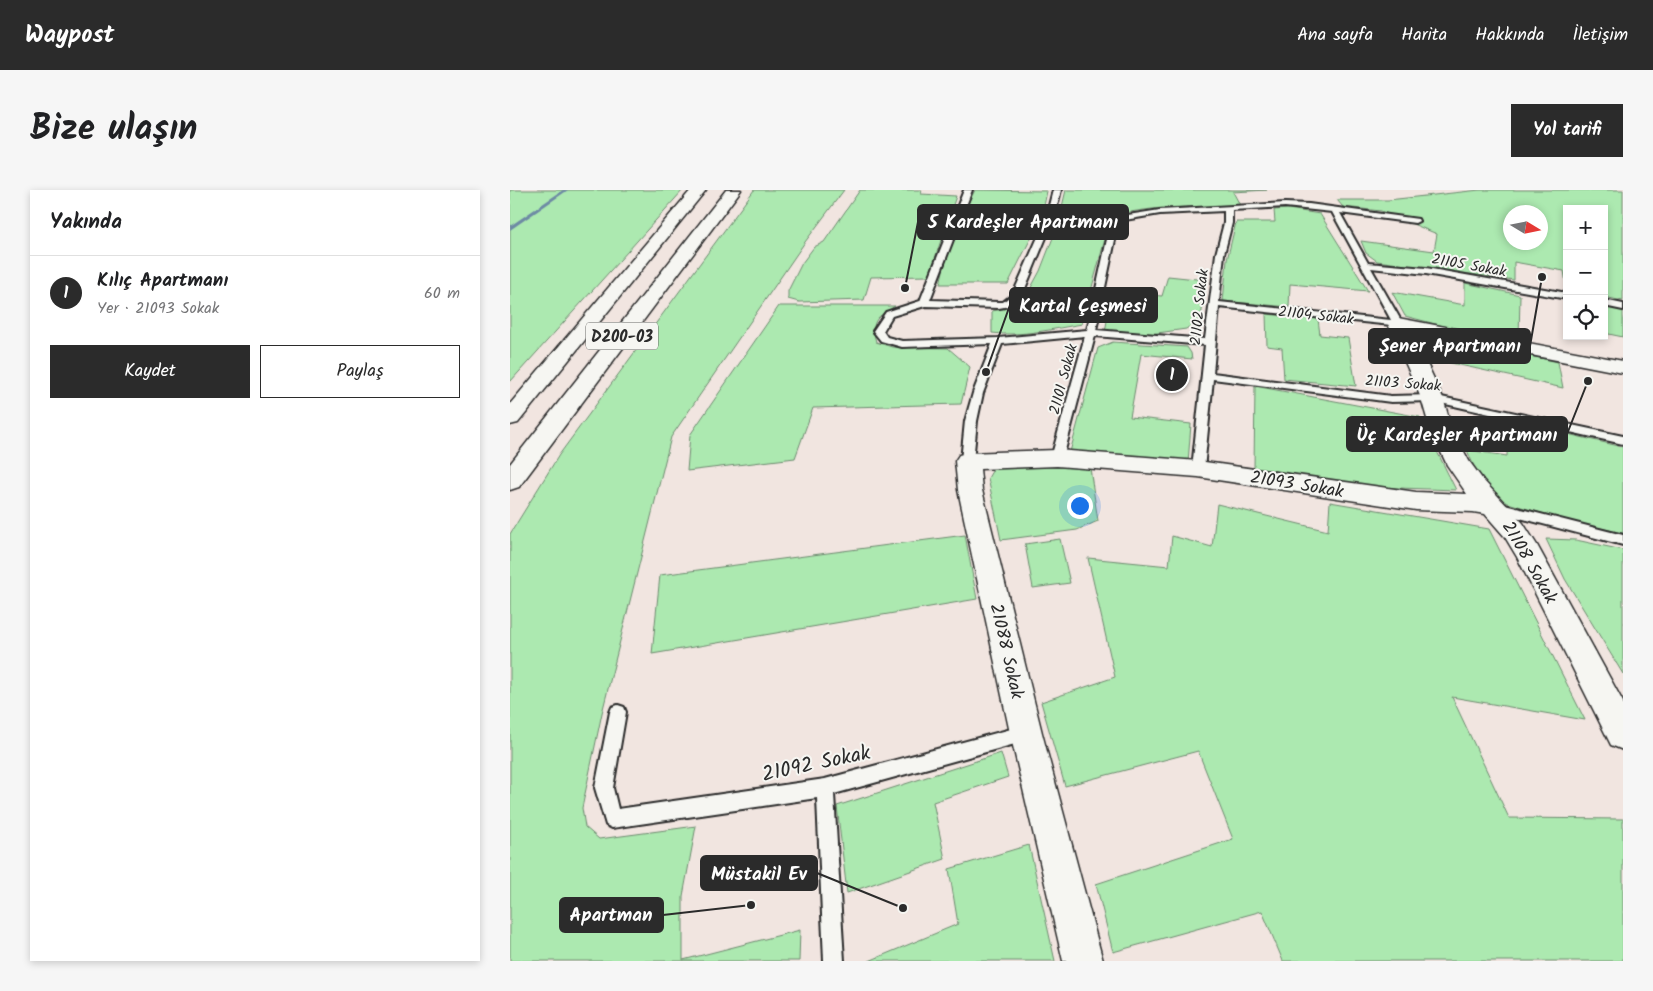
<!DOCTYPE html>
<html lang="tr">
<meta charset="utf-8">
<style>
body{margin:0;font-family:Kalam,sans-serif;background:#f6f6f6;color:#202124}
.controls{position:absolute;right:15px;top:15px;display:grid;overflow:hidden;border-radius:0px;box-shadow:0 2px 8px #0003}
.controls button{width:45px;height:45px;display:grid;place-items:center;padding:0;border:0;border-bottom:1px solid #e0e0e0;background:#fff;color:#202124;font:25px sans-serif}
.compass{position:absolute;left:993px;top:15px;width:45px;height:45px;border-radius:50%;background:#fff;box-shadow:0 2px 8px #0003;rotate:100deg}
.you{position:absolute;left:569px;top:315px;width:18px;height:18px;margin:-12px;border:4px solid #fff;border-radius:50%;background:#1a73e8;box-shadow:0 0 0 8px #1a73e833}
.badge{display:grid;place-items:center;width:32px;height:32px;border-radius:50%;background:#2b2b2b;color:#fff;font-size:16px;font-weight:700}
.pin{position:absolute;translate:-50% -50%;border:2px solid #fff;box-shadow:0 1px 5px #0006}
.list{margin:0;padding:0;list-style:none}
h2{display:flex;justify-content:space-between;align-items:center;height:65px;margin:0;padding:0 20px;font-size:21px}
h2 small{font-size:16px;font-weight:400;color:#757577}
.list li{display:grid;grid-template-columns:32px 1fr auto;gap:15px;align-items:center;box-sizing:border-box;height:75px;padding:0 20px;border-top:1px solid #e0e0e0}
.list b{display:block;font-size:19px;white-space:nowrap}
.list p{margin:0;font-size:16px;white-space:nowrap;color:#757577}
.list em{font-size:16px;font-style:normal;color:#757577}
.actions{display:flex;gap:10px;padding:15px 20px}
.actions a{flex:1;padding:11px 0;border:1px solid #2b2b2b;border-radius:0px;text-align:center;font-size:18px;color:#2b2b2b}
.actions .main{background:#2b2b2b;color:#fff}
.icon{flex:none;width:28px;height:28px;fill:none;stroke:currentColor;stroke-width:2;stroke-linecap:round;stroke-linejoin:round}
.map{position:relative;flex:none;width:1113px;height:771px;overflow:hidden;border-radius:0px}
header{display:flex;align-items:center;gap:30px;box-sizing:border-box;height:70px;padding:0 25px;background:#2b2b2b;color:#fff}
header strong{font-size:24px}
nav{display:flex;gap:28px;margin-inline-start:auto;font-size:18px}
.intro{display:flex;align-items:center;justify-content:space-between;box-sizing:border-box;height:120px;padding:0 30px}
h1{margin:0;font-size:35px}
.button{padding:12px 22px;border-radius:0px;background:#2b2b2b;color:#fff;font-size:18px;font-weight:700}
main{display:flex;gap:30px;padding:0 30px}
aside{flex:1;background:#fff;border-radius:0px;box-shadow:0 2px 8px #0003}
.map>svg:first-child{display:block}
.green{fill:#ace9b0;stroke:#6c8a6e;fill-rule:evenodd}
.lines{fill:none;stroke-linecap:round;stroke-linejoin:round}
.stream{fill:#6d8aa4;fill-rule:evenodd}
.service-casing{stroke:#2b2b2b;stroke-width:4}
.minor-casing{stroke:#2b2b2b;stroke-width:3}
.trunk-casing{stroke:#2b2b2b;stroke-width:3}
.service{fill:#f6f6f2;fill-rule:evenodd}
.minor{fill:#f6f6f2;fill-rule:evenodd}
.trunk{fill:#f6f6f2;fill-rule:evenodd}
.labels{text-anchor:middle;stroke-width:4;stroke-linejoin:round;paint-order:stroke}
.far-street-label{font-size:15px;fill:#2b2b2b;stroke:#f6f6f2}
.shield{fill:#f6f6f2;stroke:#686867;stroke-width:1}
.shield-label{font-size:16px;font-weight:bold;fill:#2b2b2b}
.street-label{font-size:18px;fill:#2b2b2b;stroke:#f6f6f2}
.near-street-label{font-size:21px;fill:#2b2b2b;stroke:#f6f6f2}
.leader{fill:none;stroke:#2b2b2b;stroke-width:2}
.callout-dot{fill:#2b2b2b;stroke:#f6f6f2;stroke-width:2}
.callout{fill:#2b2b2b;stroke:#2b2b2b;stroke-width:2}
.callout-label{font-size:19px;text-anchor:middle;font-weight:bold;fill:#fff}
</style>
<header>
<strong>Waypost</strong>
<nav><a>Ana sayfa</a><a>Harita</a><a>Hakkında</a><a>İletişim</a></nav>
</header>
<div class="intro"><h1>Bize ulaşın</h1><a class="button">Yol tarifi</a></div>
<main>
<aside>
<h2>Yakında<small></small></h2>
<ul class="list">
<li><span class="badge">1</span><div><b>Kılıç Apartmanı</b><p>Yer · 21093 Sokak</p></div><em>60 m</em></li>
</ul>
<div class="actions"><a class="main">Kaydet</a><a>Paylaş</a></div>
</aside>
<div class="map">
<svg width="1113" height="771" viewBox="0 0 1113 771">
<rect width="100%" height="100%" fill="#f1e5e0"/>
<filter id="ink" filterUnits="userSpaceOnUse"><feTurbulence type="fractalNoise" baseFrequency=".02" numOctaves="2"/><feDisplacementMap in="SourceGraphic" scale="10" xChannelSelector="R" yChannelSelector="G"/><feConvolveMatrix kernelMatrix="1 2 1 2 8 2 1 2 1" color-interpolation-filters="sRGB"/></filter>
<g filter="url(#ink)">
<path class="green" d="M 0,0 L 173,0 L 0,192 Z
M 244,0 L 334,0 L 295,52 L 161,247 L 92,523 L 72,618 L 75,637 L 89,649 L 186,636 L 173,706 L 173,770 L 290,740 L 289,771 L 0,771 L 0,344 L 49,265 Z
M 350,0 L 412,0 L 411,4 L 446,6 L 419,86 L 361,87 L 354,110 L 289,112 L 278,109 L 278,101 L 292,73 L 304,57 L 314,52 Z
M 465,0 L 537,1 L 532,26 L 498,94 L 430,94 C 437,62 449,29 465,0 Z
M 556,0 L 757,0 L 723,2 L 730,15 C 705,17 679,16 654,18 C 618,20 587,32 551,21 Z
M 970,0 L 1113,0 L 1113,111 L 1094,107 L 1094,19 L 1057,19 L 1057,99 L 1054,81 L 1004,72 L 1004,90 L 867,71 L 856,63 L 851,51 L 924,61 L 927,44 L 871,21 L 833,17 L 827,10 L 878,10 ZM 1001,22 L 1030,22 L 1030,52 L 1001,52 Z
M 764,20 L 778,19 L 810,24 L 858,101 L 780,94 L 779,117 L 713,111 L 717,70 L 726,32 L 765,32 Z
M 566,33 L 598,38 L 572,134 C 542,139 512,147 482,143 L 482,121 L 511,116 L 530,81 L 548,35 Z
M 658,86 L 696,90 L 691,128 L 676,139 L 633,145 L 595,142 L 602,102 L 652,106 Z
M 955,93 L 1010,105 L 1009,149 L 933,136 L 895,126 L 882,102 L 955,115 Z
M 269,116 L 385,116 C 367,127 360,130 366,152 L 382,157 L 438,158 L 460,177 L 451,214 L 303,218 L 285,268 L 177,281 L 180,245 Z
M 1094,117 L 1113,120 L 1113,147 L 1094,143 Z
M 756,124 L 808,129 L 810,145 L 838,148 L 846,196 L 774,189 L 772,158 L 757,156 Z
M 902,140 L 1048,172 L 1053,198 L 914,167 Z
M 603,152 L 677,157 L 681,163 L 682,169 L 631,164 L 620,227 L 681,234 L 678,273 L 560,262 L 588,158 Z
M 745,196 L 910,227 L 946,300 L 861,297 L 744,279 Z
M 998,230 L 1113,257 L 1113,343 L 1058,331 L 988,310 L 968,286 L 957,260 L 997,266 Z
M 485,276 L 580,278 L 588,331 L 567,340 L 491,350 L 478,288 Z
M 820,312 L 979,339 L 1075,530 L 942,507 L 999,628 L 1113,629 L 1113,771 L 773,771 L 752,721 L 603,762 L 586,694 L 723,649 L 688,561 L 555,596 L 531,512 L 605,487 L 578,368 L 659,376 L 662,346 L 702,357 L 707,314 L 818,341 Z
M 455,345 L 467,409 L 142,464 L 150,385 Z
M 550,349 L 560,393 L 523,398 L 515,354 Z
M 1036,349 L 1066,350 L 1113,360 L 1113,484 L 1055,389 Z
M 491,563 L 498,587 L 423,612 L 435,669 L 337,703 L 327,616 Z
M 519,655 L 545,771 L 359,771 L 448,734 L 439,679 Z"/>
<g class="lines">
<path class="stream" d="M 53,0 L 58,0 L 0,40 L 0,36 Z"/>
<defs>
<path id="service" d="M 454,0 L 462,0 L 420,110 L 489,112 L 493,112 L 503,104 L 535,31 L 543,0 L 551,0 L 544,29 L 605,27 L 650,20 L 775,13 L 799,14 L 908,29 L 909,31 L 905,33 L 830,23 L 858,73 L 916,78 L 1057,103 L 1057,109 L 916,84 L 861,78 L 893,134 L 891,136 L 709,117 L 703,183 L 881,206 L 922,205 L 1113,246 L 1113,254 L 922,211 L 881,212 L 703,189 L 694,279 L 688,283 L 682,279 L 695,155 L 585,146 L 553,268 L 547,272 L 541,268 L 575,146 L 492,154 L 473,203 L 467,231 L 463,271 L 457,275 L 453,274 L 451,271 L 455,231 L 463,203 L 482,154 L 392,157 L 371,151 L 363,141 L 376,122 L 410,111 ZM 775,17 L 822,22 L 881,130 L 709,112 L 714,64 L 722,33 L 722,20 ZM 714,21 L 714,33 L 706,64 L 695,149 L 586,140 L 609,31 L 650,24 ZM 601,31 L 577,140 L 488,148 L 392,151 L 377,147 L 373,141 L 382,126 L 415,116 L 489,118 L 499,116 L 512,106 L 542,33 Z
M 1094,110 L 1113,114 L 1113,120 L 1094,116 Z
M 987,313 L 1113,345 L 1113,355 L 983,321 L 981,318 L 983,315 Z
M 108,515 L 114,517 L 116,522 L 103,598 L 108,619 L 315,589 L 516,535 L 522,537 L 524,543 L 522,549 L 516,551 L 324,604 L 334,771 L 314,771 L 307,608 L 102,638 L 96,635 L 85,598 L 100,522 L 102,517 Z"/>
<path id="minor" d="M 888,128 L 1113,171 L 1113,183 L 902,142 L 933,208 L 942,239 L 959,271 L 973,290 L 1013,333 L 1027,355 L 1113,512 L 1113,560 L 1101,555 L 1007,367 L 995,347 L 975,324 L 963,322 L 906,320 L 688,287 L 547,276 L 470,279 L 472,300 L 532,543 L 593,771 L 553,771 L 500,543 L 448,300 L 445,271 L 449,265 L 457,263 L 547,260 L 688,271 L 906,302 L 957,304 L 937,275 L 920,239 L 911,208 L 878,134 L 881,130 Z"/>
<path id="trunk" d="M 181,0 L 196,0 L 8,233 L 0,235 L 0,214 Z
M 216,0 L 231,0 L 9,297 L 0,300 L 0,274 Z"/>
</defs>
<use href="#service" class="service-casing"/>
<use href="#minor" class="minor-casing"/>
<use href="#trunk" class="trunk-casing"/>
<use href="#service" class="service"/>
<use href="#minor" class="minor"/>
<use href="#trunk" class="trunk"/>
</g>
</g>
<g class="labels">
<g class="far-street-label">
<text transform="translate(959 75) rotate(10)" y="5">21105 Sokak</text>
<text transform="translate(689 117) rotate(-84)" y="5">21102 Sokak</text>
<text transform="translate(806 125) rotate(6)" y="5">21104 Sokak</text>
<text transform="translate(553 189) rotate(-75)" y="5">21101 Sokak</text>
<text transform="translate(893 193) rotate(4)" y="5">21103 Sokak</text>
</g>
<rect class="shield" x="76" y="132.5" width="72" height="27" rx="4"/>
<g class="shield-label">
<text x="112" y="152">D200-03</text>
</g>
<g class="street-label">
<text transform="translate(787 294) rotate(9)" y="6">21093 Sokak</text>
<text transform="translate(1020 372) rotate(60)" y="6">21108 Sokak</text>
<text transform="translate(497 461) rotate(77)" y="6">21088 Sokak</text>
</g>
<g class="near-street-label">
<text transform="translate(306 573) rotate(-12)" y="7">21092 Sokak</text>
</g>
</g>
<path class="leader" d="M395 98L408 32M476 182L500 115M1032 87L1020 156M1078 191L1057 244M393 718L307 683M241 715L153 725"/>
<g class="callout-dot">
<circle cx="395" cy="98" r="5"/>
<circle cx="476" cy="182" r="5"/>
<circle cx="1032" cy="87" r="5"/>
<circle cx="1078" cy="191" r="5"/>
<circle cx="393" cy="718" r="5"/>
<circle cx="241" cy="715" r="5"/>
</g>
<g class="callout">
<rect x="408" y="15" width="210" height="34" rx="5"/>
<rect x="500" y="98" width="147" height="34" rx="5"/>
<rect x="859" y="139" width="161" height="34" rx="5"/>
<rect x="837" y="227" width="220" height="34" rx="5"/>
<rect x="191" y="666" width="116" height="34" rx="5"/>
<rect x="50" y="708" width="103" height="34" rx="5"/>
</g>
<g class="callout-label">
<text x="513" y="38">5 Kardeşler Apartmanı</text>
<text x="573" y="122">Kartal Çeşmesi</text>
<text x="940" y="162">Şener Apartmanı</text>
<text x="947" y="251">Üç Kardeşler Apartmanı</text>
<text x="249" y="690">Müstakil Ev</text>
<text x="101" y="731">Apartman</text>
</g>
</svg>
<div class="controls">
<button>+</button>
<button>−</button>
<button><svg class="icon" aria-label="locate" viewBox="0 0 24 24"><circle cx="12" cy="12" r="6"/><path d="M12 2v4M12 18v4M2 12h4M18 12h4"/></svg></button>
</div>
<svg class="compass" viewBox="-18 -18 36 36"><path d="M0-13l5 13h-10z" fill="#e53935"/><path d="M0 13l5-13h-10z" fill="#757577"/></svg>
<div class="you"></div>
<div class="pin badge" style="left:662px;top:185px">1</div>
</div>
</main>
